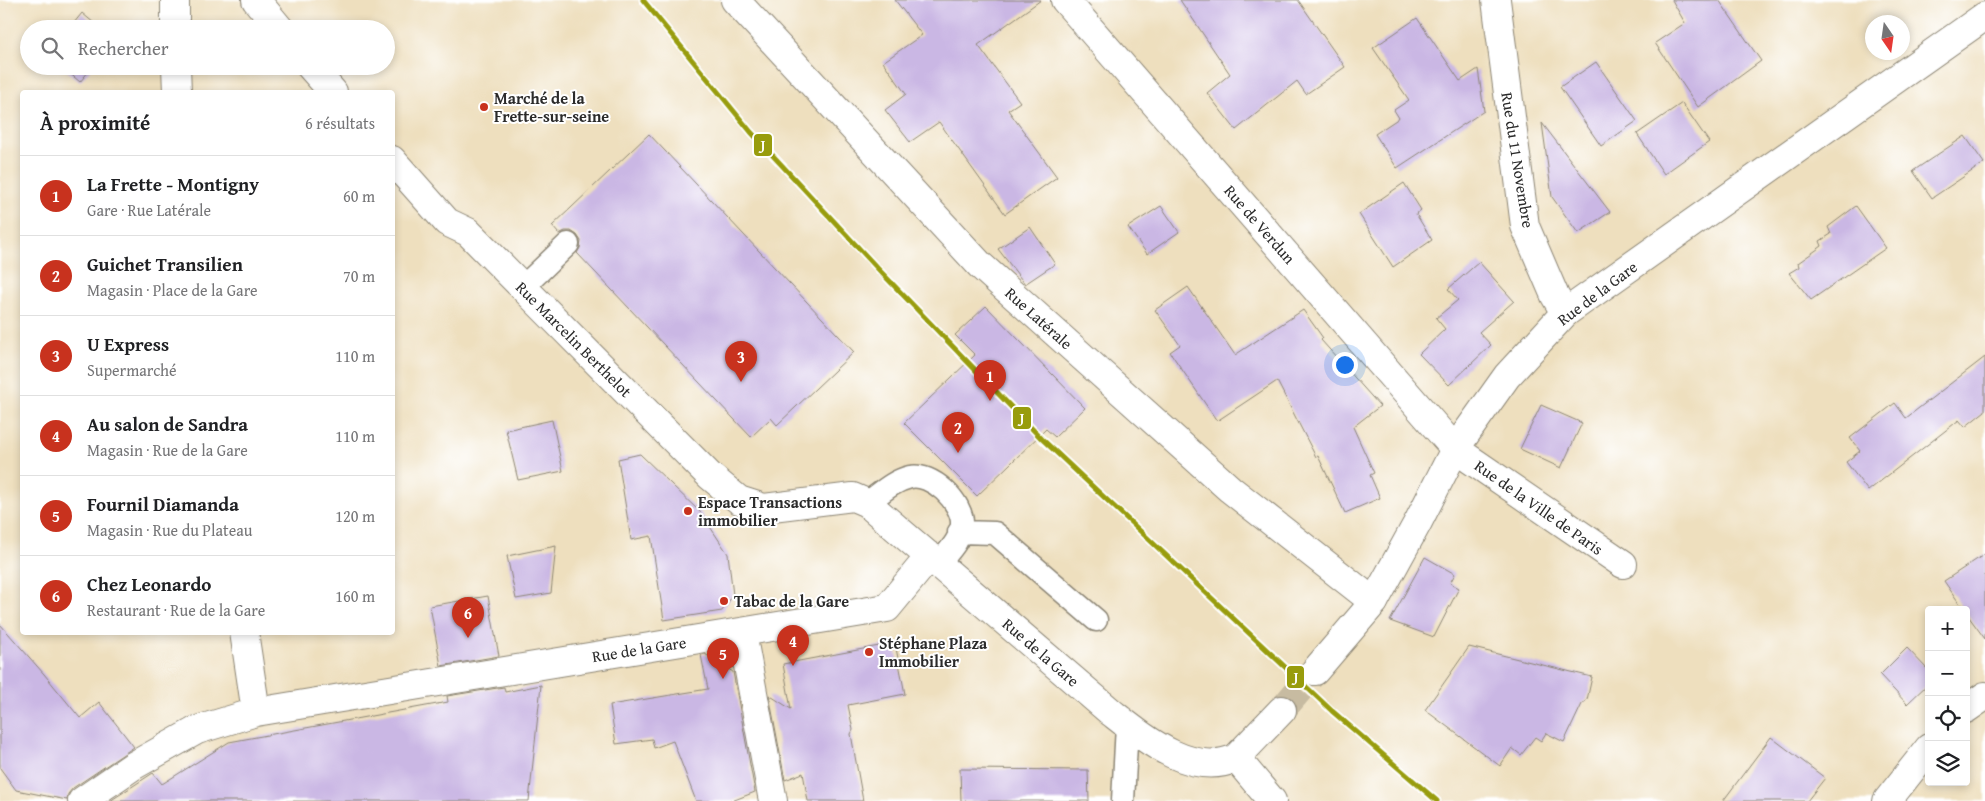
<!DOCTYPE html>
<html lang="fr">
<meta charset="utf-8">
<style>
body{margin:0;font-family:"Gentium Book Plus",serif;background:#f2f2f2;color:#202124}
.controls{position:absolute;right:15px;bottom:15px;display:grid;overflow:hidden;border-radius:5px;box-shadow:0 2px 8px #0003}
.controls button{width:45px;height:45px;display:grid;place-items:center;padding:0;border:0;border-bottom:1px solid #e0e0e0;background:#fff;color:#202124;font:25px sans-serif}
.compass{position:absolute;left:1865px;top:15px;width:45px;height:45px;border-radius:50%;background:#fff;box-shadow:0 2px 8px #0003;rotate:167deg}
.you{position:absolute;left:1344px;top:364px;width:18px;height:18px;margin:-12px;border:4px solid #fff;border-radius:50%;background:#1a73e8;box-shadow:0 0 0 8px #1a73e833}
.badge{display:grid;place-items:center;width:32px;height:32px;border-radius:50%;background:#c8321e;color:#fff;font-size:16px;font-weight:700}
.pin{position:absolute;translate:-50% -41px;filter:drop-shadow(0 1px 2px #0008)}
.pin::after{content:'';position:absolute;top:26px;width:18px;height:15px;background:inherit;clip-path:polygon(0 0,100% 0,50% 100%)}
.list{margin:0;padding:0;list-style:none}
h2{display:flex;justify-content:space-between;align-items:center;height:65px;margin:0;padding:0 20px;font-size:21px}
h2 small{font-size:16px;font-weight:400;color:#757577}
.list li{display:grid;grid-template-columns:32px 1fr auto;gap:15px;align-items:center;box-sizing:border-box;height:80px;padding:0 20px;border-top:1px solid #e0e0e0}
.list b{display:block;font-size:19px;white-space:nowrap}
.list p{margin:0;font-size:16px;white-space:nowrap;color:#757577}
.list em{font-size:16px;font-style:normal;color:#757577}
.icon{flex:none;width:28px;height:28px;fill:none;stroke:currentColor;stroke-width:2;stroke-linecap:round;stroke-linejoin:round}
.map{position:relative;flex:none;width:1985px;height:801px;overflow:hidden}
.search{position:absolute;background:#fff;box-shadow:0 2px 8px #0003;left:20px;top:20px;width:375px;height:55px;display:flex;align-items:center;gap:12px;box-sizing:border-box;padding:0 18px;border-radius:28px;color:#757577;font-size:19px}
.panel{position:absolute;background:#fff;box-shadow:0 2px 8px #0003;left:20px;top:90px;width:375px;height:545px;border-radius:5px}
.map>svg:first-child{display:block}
.building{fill:#cab7e4}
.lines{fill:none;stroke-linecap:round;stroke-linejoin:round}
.secondary-tunnel{stroke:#c7bba1;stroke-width:28;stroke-dasharray:28 14;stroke-linecap:butt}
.lane-casing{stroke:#8c8574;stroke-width:25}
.street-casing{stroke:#8c8574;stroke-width:30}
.secondary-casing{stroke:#8c8574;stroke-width:30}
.lane{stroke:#fff;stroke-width:22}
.street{stroke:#fff;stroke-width:28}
.secondary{stroke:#fff;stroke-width:28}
.rail-1-casing{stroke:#fff;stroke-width:9}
.rail-1{stroke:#989c0d;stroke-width:5}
.poi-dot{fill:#c8321e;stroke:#fff;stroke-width:2}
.labels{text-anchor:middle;stroke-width:4;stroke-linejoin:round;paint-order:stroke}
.poi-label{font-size:16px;font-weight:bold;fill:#2b2b2b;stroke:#fff;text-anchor:start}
.street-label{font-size:16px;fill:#2b2b2b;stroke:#fff}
.line-badge{stroke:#fff;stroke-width:2}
.badge-label{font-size:14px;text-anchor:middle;font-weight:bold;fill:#fff}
</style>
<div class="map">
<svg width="1985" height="801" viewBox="0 0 1985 801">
<rect width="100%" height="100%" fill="#fff"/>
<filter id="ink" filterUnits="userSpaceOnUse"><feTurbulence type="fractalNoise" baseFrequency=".02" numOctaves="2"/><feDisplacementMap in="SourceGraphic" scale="10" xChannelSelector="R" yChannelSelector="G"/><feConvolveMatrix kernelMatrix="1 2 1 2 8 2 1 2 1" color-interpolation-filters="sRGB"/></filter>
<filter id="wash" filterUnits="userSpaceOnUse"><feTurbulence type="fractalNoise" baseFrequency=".0096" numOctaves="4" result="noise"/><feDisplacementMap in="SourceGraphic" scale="20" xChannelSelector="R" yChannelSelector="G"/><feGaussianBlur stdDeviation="1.12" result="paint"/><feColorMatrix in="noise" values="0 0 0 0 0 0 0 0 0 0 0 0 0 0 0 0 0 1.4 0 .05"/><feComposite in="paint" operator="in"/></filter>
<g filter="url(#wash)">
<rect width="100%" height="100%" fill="#eedfbe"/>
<g id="blocks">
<path class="building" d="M 895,0 L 1041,0 L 978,45 L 1020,102 L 1008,110 L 1057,177 L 1005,214 L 939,122 L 910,142 L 885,110 L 906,94 L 883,62 L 922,35 Z
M 1180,0 L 1298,0 L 1345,67 L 1306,94 L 1297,81 L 1236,130 L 1207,93 L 1230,74 Z
M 1672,0 L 1719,0 L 1761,61 L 1698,107 L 1655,43 L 1685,23 Z
M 82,13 L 101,29 L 69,29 Z
M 1417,18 L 1460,81 L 1478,69 L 1484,111 L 1397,168 L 1375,134 L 1399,118 L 1394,110 L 1409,100 L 1373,48 Z
M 1596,62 L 1637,121 L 1601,146 L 1560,87 Z
M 61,66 L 93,66 L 80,82 Z
M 1682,103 L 1709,142 L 1664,174 L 1637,134 Z
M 1542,123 L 1610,212 L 1578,233 L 1552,197 Z
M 649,134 L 854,352 L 777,425 L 771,418 L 751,437 L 577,253 L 580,248 L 581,241 L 577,235 L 571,231 L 565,231 L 559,234 L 552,226 Z
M 1965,136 L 1984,163 L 1932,198 L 1913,171 Z
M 1404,183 L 1421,210 L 1416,214 L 1432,240 L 1393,267 L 1359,214 Z
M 1161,206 L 1179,232 L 1147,254 L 1128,227 Z
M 1856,206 L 1886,248 L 1811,300 L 1789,273 L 1799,267 L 1798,263 L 1822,246 L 1820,241 L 1831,234 L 1828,227 Z
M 1030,227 L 1055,264 L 1025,284 L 998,249 Z
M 1479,262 L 1514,301 L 1479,332 L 1491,345 L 1449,385 L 1419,354 L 1445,329 L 1436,318 L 1458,300 L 1448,289 Z
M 1188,287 L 1235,355 L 1303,310 L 1323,338 L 1321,340 L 1380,406 L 1353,427 L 1374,473 L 1370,475 L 1380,498 L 1345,513 L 1318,456 L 1316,457 L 1277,381 L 1217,421 L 1170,352 L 1180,345 L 1155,310 Z
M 986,306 L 1085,408 L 1055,437 L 1046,429 L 977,496 L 904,423 L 975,355 L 955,335 Z
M 1985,357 L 1985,411 L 1965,427 L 1959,420 L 1868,491 L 1846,462 L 1860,451 L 1850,438 L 1895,403 L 1906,418 Z
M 1541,405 L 1582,423 L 1561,468 L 1520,449 Z
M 552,420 L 563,471 L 518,480 L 506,430 Z
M 640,454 L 701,513 L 728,554 L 733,595 L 722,611 L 664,620 L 651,536 L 631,540 L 618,459 Z
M 556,546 L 551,593 L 516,599 L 507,556 Z
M 1985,554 L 1985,639 L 1966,613 L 1966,610 L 1964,610 L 1944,581 Z
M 1425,557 L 1455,574 L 1450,583 L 1459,588 L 1434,637 L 1390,621 Z
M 488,596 L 499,656 L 441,666 L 430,606 Z
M 0,624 L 44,674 L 80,718 L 99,702 L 134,747 L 73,788 L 68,794 L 67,800 L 16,790 L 0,768 Z
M 895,643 L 905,694 L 848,705 L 853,730 L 851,734 L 863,801 L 808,801 L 803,773 L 785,780 L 769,695 L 791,709 L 783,664 Z
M 1469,647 L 1592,677 L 1587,700 L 1582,704 L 1564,742 L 1546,733 L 1541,741 L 1535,737 L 1521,755 L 1512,748 L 1500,766 L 1425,710 Z
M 1907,648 L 1929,671 L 1929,683 L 1907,704 L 1880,675 Z
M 705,654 L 733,672 L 755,792 L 732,801 L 696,801 L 673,741 L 654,748 L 652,739 L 616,744 L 610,705 L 708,689 L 701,655 Z
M 541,685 L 529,801 L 110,801 L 153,773 L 162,784 L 229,742 L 448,702 L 447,696 L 504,687 L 505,692 Z
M 1771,737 L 1825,778 L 1807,801 L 1723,801 Z
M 960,769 L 1088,770 L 1089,801 L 961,801 Z"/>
</g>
</g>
<g filter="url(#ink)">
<use href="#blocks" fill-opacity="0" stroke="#8c8574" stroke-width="1"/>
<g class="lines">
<path class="secondary-tunnel" d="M 1282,710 L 1315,671"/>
<defs>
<path id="lane" d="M 523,287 L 568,244
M 867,503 C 881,493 893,481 910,477 C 931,472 963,502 962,524 C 961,540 948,552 939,563
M 959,532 L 995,533 L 1096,620
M 1123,801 L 1127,725"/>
<path id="street" d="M 735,0 L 980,265 L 1230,489 L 1374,602
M 1065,0 L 1455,449 L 1623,564
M 1496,0 L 1525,226 L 1555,296 L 1565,313
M 742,633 L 773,801
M 1966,709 L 1985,696
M 1236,758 L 1272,801
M 1887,801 L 1929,748"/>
<path id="secondary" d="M 175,0 L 175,29
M 256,0 L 280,29
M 176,66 L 177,92
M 310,66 L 333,92
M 392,160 L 447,222 L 468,232 L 710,476 L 739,500 L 764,508 L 853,497 L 867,503 L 1112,713 C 1145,739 1192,778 1236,758 L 1282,710
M 244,632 L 256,712
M 1315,671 L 1374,602 L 1418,522 L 1455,449 L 1507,376 L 1565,313 L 1985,16
M 82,801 L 133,766 L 197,730 L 256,712 L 887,608 L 930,556"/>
</defs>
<use href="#lane" class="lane-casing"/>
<use href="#street" class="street-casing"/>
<use href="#secondary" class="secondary-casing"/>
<use href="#lane" class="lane"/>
<use href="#street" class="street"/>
<use href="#secondary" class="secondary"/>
<defs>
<path id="rail-1" d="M 643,0 L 751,132 L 880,271 L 1042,439 L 1332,711 L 1437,801"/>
</defs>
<use href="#rail-1" class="rail-1-casing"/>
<use href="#rail-1" class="rail-1"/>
</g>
</g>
<g class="poi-dot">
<circle cx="484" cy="107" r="5"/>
<circle cx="688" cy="511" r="5"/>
<circle cx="724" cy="601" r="5"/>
<circle cx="869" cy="652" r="5"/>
</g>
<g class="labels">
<g class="poi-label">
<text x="494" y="104">Marché de la<tspan x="494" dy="18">Frette-sur-seine</tspan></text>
<text x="698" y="508">Espace Transactions<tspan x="698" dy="18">immobilier</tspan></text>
<text x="734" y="607">Tabac de la Gare</text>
<text x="879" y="649">Stéphane Plaza<tspan x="879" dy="18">Immobilier</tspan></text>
</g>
<g class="street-label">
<text transform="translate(1518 160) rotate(81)" y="6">Rue du 11 Novembre</text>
<text transform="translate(1260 224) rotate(49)" y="6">Rue de Verdun</text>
<text transform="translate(1597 293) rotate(-37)" y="6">Rue de la Gare</text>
<text transform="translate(1039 318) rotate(42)" y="6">Rue Latérale</text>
<text transform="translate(574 339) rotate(45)" y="6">Rue Marcelin Berthelot</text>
<text transform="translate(1539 507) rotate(35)" y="6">Rue de la Ville de Paris</text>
<text transform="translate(639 649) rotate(-9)" y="6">Rue de la Gare</text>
<text transform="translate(1041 652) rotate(41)" y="6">Rue de la Gare</text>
</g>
</g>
<g class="line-badge">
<rect x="753" y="133" width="20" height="24" rx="5" fill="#989c0d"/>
<rect x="1012" y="406" width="20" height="24" rx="5" fill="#989c0d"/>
<rect x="1286" y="665" width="19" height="24" rx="5" fill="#989c0d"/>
</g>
<g class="badge-label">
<text x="763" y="150">J</text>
<text x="1022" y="423">J</text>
<text x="1296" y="682">J</text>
</g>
</svg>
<div class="controls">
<button>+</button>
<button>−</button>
<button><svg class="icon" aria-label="locate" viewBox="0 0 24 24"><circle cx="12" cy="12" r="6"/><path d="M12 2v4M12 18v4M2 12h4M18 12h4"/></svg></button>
<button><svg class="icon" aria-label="layers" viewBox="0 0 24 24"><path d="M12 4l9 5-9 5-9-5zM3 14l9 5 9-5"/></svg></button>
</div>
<svg class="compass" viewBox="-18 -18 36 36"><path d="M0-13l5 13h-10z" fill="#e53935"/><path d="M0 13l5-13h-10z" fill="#757577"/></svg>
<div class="you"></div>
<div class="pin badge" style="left:990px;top:401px">1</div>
<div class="pin badge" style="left:958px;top:453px">2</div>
<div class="pin badge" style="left:741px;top:382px">3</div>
<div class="pin badge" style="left:793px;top:666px">4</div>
<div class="pin badge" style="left:723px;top:679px">5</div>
<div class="pin badge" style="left:468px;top:638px">6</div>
<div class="search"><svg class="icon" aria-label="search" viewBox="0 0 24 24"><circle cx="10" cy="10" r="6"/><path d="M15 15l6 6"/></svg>Rechercher</div>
<section class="panel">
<h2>À proximité<small>6 résultats</small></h2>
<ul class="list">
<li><span class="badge">1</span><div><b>La Frette - Montigny</b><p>Gare · Rue Latérale</p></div><em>60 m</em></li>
<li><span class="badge">2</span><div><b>Guichet Transilien</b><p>Magasin · Place de la Gare</p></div><em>70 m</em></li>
<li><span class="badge">3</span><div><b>U Express</b><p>Supermarché</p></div><em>110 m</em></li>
<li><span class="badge">4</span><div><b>Au salon de Sandra</b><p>Magasin · Rue de la Gare</p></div><em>110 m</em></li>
<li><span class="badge">5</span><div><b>Fournil Diamanda</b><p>Magasin · Rue du Plateau</p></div><em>120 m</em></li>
<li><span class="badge">6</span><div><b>Chez Leonardo</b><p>Restaurant · Rue de la Gare</p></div><em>160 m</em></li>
</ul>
</section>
</div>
